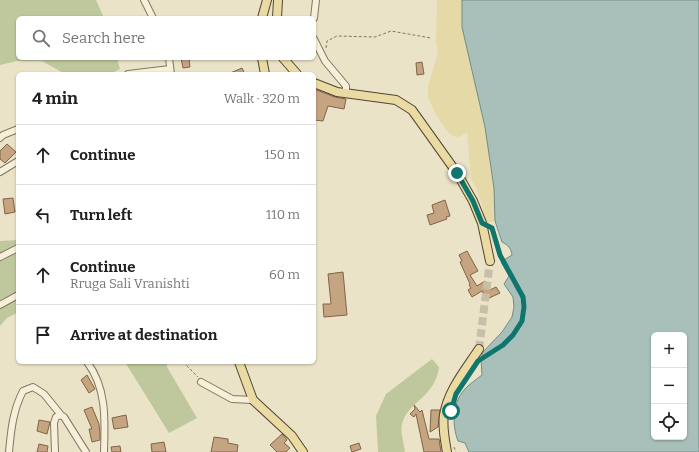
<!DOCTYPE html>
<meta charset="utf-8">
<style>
body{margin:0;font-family:Bitter,serif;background:#f6f6f6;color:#202124}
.controls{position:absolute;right:12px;bottom:12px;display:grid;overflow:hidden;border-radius:6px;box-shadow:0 1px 3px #0004}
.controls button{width:36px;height:36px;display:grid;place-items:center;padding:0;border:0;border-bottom:1px solid #e0e0e0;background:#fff;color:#202124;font:20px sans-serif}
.stop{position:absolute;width:12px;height:12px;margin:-9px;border:3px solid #0f766e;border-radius:50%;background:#fff}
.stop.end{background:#0f766e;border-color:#fff;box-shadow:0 1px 4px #0008}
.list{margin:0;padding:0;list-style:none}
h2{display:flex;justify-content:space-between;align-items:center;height:52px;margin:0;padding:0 16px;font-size:17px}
h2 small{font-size:13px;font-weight:400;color:#757577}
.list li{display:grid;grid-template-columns:26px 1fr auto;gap:12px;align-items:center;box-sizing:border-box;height:60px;padding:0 16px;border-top:1px solid #e0e0e0}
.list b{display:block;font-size:15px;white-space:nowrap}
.list p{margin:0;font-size:13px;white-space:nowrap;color:#757577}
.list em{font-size:13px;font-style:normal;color:#757577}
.icon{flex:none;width:22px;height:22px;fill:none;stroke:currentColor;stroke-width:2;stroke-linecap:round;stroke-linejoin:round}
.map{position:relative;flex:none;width:699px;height:452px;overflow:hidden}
.search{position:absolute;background:#fff;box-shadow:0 1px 3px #0004;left:16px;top:16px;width:300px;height:44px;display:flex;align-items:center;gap:10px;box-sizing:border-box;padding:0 14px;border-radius:6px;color:#757577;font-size:15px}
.panel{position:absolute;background:#fff;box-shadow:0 1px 3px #0004;left:16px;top:72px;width:300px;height:292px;border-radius:6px}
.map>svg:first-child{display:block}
.green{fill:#bfc89c}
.sand{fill:#e4d9a7}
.water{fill:#a8bfba;stroke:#708d88;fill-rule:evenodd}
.building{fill:#c5a481;stroke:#826346}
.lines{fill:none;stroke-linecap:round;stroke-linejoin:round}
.major-tunnel{stroke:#c7bfa7;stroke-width:8;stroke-dasharray:8 4;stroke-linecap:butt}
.minor-casing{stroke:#85765e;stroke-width:8}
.major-casing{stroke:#534532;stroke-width:10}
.path{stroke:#85765e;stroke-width:1;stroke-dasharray:3 2;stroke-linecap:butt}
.minor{stroke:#f6f0da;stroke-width:6}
.major{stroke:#eadaa3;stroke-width:8}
.route{stroke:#0f766e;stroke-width:5}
</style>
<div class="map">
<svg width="699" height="452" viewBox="0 0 699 452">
<rect width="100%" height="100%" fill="#ebe3c8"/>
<path class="green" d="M 0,0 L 96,0 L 104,18 L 18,18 L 18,58 L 117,58 L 120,69 L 110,74 L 65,74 L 42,61 L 17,61 L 0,65 Z
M 18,240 L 18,312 L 7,318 L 0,326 L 0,241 Z
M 432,359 L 439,367 C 435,398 408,401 402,424 C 400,431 404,444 405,452 L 378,452 L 376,416 L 386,394 Z
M 125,362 L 167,362 L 167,367 L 197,418 L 169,433 Z"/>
<path class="sand" d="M 437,0 L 462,0 L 462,27 L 483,114 L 491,164 L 494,188 L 495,221 L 486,224 L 483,207 L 476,188 L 471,179 L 467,132 L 459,137 L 453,136 L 448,132 L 436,115 L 428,97 L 428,87 L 438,52 L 436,43 Z"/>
<path class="water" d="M 462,0 L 699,0 L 699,452 L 469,452 L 465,443 L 458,441 C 452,425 452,404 464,390 C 469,384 476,380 482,375 L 481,359 L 483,352 L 502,332 L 512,317 L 514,307 L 513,297 L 504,284 L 509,276 L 501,262 L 512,255 C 511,248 508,245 502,242 L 495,221 L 494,188 L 485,127 L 462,27 ZM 654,335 L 684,335 L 684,437 L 654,437 Z"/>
<path class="building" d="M 181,58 L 189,58 L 190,67 L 183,68 Z
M 422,62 L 424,74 L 417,75 L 416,63 Z
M 242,68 L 245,74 L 228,74 Z
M 314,89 L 335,97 L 346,99 L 344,109 L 328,106 L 323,121 L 314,120 Z
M 7,144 L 16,152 L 5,163 L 0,159 L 0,151 Z
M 13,198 L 15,212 L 5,214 L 3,199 Z
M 445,200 L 450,216 L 446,217 L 447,219 L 430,225 L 427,215 L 434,213 L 432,205 Z
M 467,251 L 478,271 L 470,275 L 477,286 L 485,281 L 490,290 L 496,287 L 500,293 L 487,299 L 482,291 L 472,297 L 468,290 L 471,288 L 469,285 L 470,284 L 460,262 L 462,261 L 459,255 Z
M 343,272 L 347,315 L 324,317 L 323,304 L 331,304 L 328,274 Z
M 87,375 L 95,389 L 89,393 L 81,380 Z
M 414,405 L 420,412 L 422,410 L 429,439 L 439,439 L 441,452 L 424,452 L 416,414 L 414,417 L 410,414 L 415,409 Z
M 92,407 L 99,424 L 100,434 L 100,440 L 92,442 L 89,429 L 92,429 L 84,410 Z
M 431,410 L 440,410 L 438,427 L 430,432 Z
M 126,415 L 128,427 L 114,429 L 112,418 Z
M 39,420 L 50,422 L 47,434 L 37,431 Z
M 282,434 L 287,440 L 284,443 L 290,448 L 286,452 L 277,452 L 270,445 Z
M 214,437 L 228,439 L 228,443 L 238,445 L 237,452 L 211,452 Z
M 164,442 L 166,452 L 152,452 L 151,444 Z
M 359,443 L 361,449 L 352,452 L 350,446 Z
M 39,444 L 48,446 L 47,452 L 37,452 Z
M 120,446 L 121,452 L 112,452 L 111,447 Z"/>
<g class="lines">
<path class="major-tunnel" d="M 479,349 L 490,261"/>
<defs>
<path id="minor" d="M 144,0 L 153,18
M 314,18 L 316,0
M 314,39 L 325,61 L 346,86 L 346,93
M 169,58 L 171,74
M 128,74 L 170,69
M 0,138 L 3,135 L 18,129
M 0,172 L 18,161
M 0,257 L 18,248
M 0,305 L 18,295
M 87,362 C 107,388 105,421 104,452
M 201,382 L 232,399 L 253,400
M 9,452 C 11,430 13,410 23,391 L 33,387 L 44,394 L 61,415
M 55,452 L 54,423 L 56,417 L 61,415 L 64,417 L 86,452"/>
<path id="major" d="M 262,18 L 267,0
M 277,18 L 278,0
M 262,58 L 265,74
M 283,58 L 297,74
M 314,83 L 337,92 L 396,100 L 412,110 L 457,173 L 473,201 L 482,223 L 490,261
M 239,362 L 253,400 L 292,436 L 303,452
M 447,452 C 445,441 442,426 444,415 C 448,390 466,369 479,349"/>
</defs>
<use href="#minor" class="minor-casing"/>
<use href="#major" class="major-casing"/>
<path class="path" d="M 326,48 L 327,41 L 337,36 L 375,37 L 391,31 L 431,38
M 482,358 C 502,346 532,326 523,297 C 518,282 506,268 500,254 C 496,245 495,235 491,228
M 183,362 L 198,377
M 454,447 L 456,452"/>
<use href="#minor" class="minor"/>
<use href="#major" class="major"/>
</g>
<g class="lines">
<path class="route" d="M 451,411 L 456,394 L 478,361 L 503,345 L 513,335 L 522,321 L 524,307 L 523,297 L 500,255 L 492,228 L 482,223 L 473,201 L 457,173"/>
</g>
</svg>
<div class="controls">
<button>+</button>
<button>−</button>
<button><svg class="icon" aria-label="locate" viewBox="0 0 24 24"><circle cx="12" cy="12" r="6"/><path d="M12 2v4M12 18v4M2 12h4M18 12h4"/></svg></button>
</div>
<div class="stop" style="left:451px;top:411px"></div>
<div class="stop end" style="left:457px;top:173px"></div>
<div class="search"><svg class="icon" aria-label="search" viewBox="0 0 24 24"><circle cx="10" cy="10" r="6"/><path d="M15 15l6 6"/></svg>Search here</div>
<section class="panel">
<h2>4 min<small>Walk · 320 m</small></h2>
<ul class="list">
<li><svg class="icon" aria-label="ahead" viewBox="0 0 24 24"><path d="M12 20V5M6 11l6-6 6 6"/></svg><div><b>Continue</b></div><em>150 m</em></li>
<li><svg class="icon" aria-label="left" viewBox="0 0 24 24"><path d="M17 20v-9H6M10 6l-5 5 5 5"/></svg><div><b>Turn left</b></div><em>110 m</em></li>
<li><svg class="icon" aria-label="ahead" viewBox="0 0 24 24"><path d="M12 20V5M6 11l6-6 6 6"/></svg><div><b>Continue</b><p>Rruga Sali Vranishti</p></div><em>60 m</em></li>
<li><svg class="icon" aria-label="arrive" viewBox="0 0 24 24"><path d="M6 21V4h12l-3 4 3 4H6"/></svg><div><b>Arrive at destination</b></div></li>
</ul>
</section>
</div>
